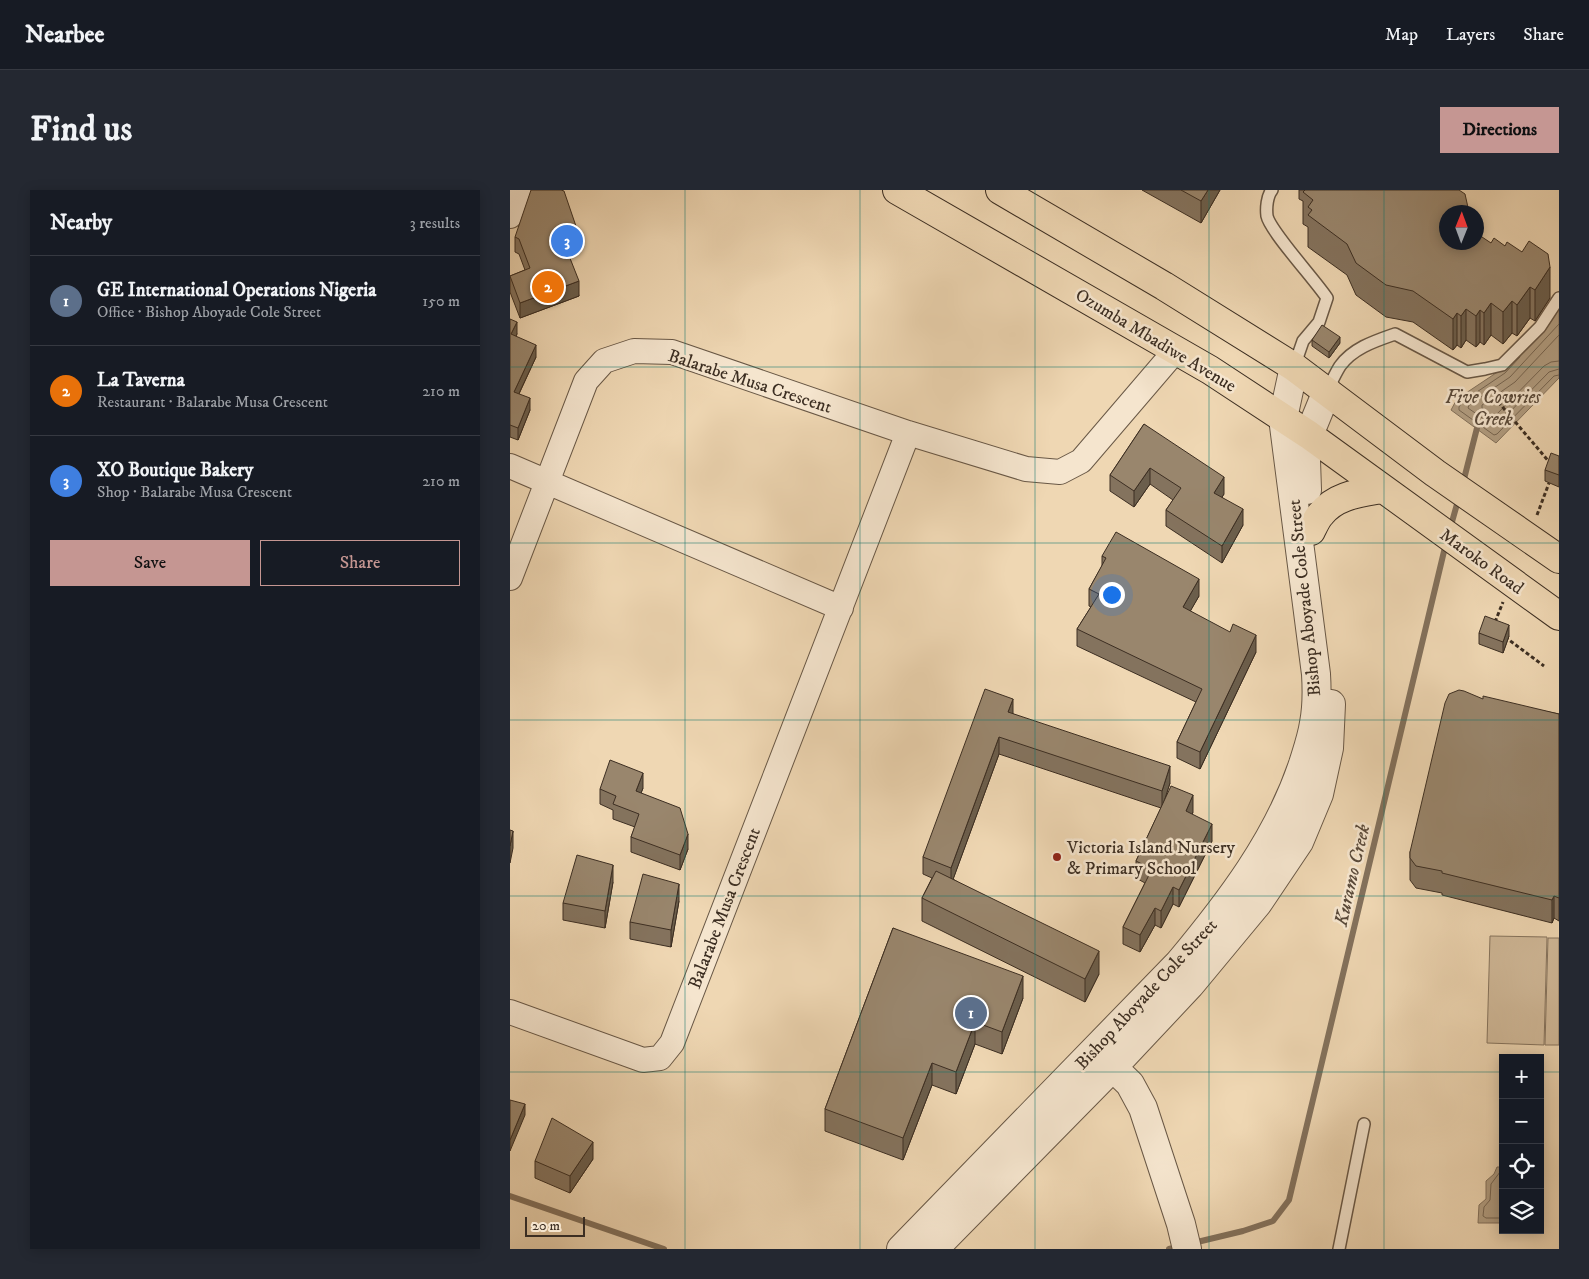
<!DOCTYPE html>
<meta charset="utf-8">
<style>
body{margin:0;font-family:"IM FELL DW Pica",serif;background:#242831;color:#f1f3f6}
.controls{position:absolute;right:15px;bottom:15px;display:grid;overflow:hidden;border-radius:0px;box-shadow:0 2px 12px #0003}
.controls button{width:45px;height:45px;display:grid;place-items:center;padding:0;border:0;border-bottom:1px solid #363941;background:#171b24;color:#f1f3f6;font:25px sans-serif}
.compass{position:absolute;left:929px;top:15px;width:45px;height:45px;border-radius:50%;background:#171b24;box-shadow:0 2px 12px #0003;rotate:1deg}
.scale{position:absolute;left:15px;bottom:12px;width:60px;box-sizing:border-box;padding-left:5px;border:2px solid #3c2e22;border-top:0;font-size:14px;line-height:18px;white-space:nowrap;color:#3c2e22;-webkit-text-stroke:4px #f5e5ce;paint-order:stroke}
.you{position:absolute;left:601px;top:404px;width:18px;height:18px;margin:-12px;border:4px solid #fff;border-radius:50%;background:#1a73e8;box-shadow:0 0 0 8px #1a73e833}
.badge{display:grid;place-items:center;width:32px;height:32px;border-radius:50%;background:#c59692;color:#fff;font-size:16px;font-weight:700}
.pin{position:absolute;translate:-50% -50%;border:2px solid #fff;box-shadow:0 1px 5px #0006}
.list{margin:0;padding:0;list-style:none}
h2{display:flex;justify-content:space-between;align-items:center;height:65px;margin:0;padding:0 20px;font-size:21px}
h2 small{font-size:16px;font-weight:400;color:#9ea1a6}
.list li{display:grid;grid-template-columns:32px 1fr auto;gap:15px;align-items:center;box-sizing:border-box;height:90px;padding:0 20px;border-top:1px solid #363941}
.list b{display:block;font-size:19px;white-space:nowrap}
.list p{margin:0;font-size:16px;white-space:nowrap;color:#9ea1a6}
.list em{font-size:16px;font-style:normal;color:#9ea1a6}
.actions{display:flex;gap:10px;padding:15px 20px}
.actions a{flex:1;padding:11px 0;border:1px solid #c59692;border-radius:0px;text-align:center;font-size:18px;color:#c59692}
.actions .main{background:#c59692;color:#111}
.icon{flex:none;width:28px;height:28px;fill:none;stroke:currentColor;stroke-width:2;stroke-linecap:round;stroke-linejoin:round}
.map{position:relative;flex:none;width:1049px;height:1059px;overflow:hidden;border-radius:0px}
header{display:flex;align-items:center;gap:30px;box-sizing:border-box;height:70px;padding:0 25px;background:#171b24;border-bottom:1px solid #363941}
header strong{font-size:24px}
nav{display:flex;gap:28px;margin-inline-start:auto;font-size:18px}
.intro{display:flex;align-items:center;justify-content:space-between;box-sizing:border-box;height:120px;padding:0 30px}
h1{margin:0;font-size:35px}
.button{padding:12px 22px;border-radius:0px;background:#c59692;color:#111;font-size:18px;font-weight:700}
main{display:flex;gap:30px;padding:0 30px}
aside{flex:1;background:#171b24;border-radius:0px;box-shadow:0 2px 12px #0003}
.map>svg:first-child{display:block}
.green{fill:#d1ba9a;stroke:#86745e}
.water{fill:#b29e82;stroke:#83715c}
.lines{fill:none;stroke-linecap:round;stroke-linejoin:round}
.shore{stroke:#776652;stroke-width:1}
.stream{stroke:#83715c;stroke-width:6}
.service-casing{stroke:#695846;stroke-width:14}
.minor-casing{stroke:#695846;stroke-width:26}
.tertiary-casing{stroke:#695846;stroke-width:30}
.trunk-casing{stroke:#3c2e22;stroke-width:30}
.path{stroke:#3c2e22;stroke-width:3;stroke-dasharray:4 2.5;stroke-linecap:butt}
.service{stroke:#f5e5ce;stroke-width:11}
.minor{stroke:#f5e5ce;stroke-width:24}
.tertiary{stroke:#f5e5ce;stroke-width:28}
.trunk{stroke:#efd7b3;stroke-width:28}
.wall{fill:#84735e;stroke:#3c2e22}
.shaded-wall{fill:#6b5e4c;stroke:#3c2e22}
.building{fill:#99866d;stroke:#3c2e22}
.grid{fill:none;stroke:#0f766e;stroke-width:1;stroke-opacity:0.55}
.poi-dot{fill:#8f2418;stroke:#f5e5ce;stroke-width:2}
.labels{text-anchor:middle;stroke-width:5;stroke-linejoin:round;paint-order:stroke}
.street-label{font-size:18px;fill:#3c2e22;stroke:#f5e5ce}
.poi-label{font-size:18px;fill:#3c2e22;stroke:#f5e5ce;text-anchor:start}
.water-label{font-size:19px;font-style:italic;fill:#5a4a3a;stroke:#f5e5ce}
</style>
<header>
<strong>Nearbee</strong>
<nav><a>Map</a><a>Layers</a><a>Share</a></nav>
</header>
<div class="intro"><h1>Find us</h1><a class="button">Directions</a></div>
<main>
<aside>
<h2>Nearby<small>3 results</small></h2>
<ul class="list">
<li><span class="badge" style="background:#5c6f8a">1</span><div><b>GE International Operations Nigeria</b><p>Office · Bishop Aboyade Cole Street</p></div><em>150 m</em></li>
<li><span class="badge" style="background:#e8710a">2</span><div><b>La Taverna</b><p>Restaurant · Balarabe Musa Crescent</p></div><em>210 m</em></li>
<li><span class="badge" style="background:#3f7fe0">3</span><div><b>XO Boutique Bakery</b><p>Shop · Balarabe Musa Crescent</p></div><em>210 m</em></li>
</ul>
<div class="actions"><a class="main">Save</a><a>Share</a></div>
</aside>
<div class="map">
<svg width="1049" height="1059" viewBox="0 0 1049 1059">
<rect width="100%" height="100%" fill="#efd7b3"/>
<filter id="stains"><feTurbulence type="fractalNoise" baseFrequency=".004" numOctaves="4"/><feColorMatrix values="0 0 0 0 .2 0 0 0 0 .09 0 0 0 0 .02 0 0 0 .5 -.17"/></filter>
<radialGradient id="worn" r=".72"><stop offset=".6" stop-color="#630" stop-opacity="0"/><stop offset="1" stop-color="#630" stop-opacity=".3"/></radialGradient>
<path class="green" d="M 980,746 L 1037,747 L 1034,855 L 977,853 Z
M 1038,748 L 1049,748 L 1049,855 L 1035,855 Z"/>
<path class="water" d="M 1049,117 L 1049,188 L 986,253 L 941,220 L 947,209 L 992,179 Z
M 987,977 L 993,977 L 993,1033 L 968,1033 L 969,1015 L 976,1009 L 976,991 L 984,984 Z"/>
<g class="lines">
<path class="shore" d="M 1049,134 L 1000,187 L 959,215 L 958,218 L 985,237 L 1039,182 L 1049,179
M 1049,145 L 1005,192 L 972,215 L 972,218 L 982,226 L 985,226 L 1034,176 L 1041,172 L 1049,171
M 1010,167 L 995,183 L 952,212 L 949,217 L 949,220 L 984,245 L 987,244 L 1044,186 L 1049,185
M 993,981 L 990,982 L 981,994 L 980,1010 L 974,1017 L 973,1026 L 976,1028 L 993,1028"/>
<path class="stream" d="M 953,293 L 967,238
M 940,339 L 949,307
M 0,1006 L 154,1059
M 683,1053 L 733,1041 L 763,1031 L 779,1010 L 936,353
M 659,1059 L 671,1056"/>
<defs>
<path id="service" d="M 762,0 C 757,6 756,18 757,26 C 760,41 806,91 817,108 L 809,132 L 793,151 L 784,177
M 817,201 C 821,193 825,184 830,176 C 843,158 865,151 885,144 L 957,182 L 975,179 L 992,175 L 1030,137 L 1049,108
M 829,1059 L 854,934"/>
<path id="minor" d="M 0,26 L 10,0
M 0,276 L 331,418
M 0,388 L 76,191 L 94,171 L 124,161 L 162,162 L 398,243 L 516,279 L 550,282 L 571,271 L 666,160
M 0,822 L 133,870 L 150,868 L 162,853 L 398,243"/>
<path id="tertiary" d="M 797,300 L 796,270 L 799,245 L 817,201
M 589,864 L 620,894 L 633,918 L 671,1034 L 677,1059
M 391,1059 L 669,773 C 719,713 768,649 793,574 C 797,561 802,547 804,533 C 807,517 807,500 806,484 L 773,228 L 784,177
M 424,1059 L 603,877 L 680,795 L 748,713 L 789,652 L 809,604 L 819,558 L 821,514"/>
<path id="trunk" d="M 387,0 L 700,180 L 799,245 L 1049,426
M 490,0 L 654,96 L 784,177 L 925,283 L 1049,369
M 801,341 C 804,335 807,328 811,324 C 826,305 850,303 872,299"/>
</defs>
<use href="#service" class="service-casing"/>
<use href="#minor" class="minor-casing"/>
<use href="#tertiary" class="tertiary-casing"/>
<use href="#trunk" class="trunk-casing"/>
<path class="path" d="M 984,207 L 1041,274
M 1027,325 L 1039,293
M 985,432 L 993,412
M 995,447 L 1034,476"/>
<use href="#service" class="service"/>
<use href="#minor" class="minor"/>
<use href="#tertiary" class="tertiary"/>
<use href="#trunk" class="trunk"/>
</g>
<path class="wall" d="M 632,0 L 710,0 L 691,33 Z
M 789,0 L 949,0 L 936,22 L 966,52 L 1040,108 L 1025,131 L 1020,128 L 1007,146 L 1002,143 L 993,154 L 981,145 L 974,155 L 970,152 L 966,157 L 956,150 L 951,158 L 947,155 L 943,160 L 903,132 L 876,127 L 846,105 L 837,85 L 798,57 L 798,37 L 793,34 L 793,11 L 789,9 Z
M 5,47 L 70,63 L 59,66 L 69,106 L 10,128 L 0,102 L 0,86 L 15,80 L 9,64 L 5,62 Z
M 0,129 L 7,144 L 6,146 L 26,167 L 9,204 L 20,220 L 8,250 L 0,247 Z
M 802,150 L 830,153 L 819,168 L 802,156 Z
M 634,234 L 714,304 L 712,307 L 733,335 L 712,373 L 656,336 L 656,320 L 663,310 L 640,294 L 624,317 L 600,301 L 600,285 Z
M 1049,266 L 1049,297 L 1035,291 L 1035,280 Z
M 592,366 L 689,406 L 680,421 L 746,462 L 690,579 L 667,568 L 667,552 L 686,512 L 567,456 L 567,439 L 581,417 L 579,416 L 579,399 L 592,376 Z
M 969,443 L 999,446 L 993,463 L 969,454 Z
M 973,509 L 1049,524 L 1049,731 L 1044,728 L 1042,733 L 932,705 L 932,703 L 906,698 L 900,690 L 900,662 Z
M 503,524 L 660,593 L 654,611 L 683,622 L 682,624 L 702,651 L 669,717 L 663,714 L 651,738 L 645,735 L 630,762 L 613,754 L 613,737 L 635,693 L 626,688 L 626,671 L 651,618 L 489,564 L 443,689 L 589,784 L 575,812 L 412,731 L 412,708 L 422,688 L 413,684 L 413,667 Z
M 133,598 L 131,603 L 178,659 L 170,680 L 121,662 L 121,647 L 125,637 L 103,629 L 103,620 L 90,614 L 90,599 Z
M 103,692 L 95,738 L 53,730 L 53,713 Z
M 169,711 L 161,757 L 120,749 L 120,732 Z
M 383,738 L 513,808 L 492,864 L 465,854 L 446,904 L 422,895 L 393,970 L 315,941 L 315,919 Z
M 83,969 L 60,1003 L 25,988 L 25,971 Z"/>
<path class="shaded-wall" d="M 698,0 L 710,0 L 691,33 L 691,11 Z
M 70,48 L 70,63 L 54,68 L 54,53 Z
M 1040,77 L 1040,108 L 1025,131 L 1025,100 Z
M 69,91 L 69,106 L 10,128 L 10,113 Z
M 1020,97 L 1020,128 L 1007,146 L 1007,115 Z
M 1002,111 L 1002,143 L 993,154 L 993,122 Z
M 981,113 L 981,145 L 974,155 L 974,123 Z
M 956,119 L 956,150 L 951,158 L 951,126 Z
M 970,120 L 970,152 L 966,157 L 966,126 Z
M 947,123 L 947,155 L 943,160 L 943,129 Z
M 7,132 L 7,144 L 1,155 L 1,144 Z
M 830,147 L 830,153 L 819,168 L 819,162 Z
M 26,155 L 26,167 L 4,214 L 4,202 Z
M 20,208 L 20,220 L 8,250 L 8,238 Z
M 640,278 L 640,294 L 624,317 L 624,301 Z
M 714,287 L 714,304 L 704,319 L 704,303 Z
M 733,319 L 733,335 L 712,373 L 712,356 Z
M 689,389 L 689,406 L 673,434 L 673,417 Z
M 999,435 L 999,446 L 993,463 L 993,452 Z
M 746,445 L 746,462 L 690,579 L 690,562 Z
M 503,509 L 503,526 L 498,522 Z
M 489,547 L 489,564 L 441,695 L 441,678 Z
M 660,576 L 660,593 L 652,618 L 652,601 Z
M 133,583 L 133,598 L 126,616 L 126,601 Z
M 683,605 L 683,622 L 676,638 L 676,621 Z
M 702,634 L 702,651 L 669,717 L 669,700 Z
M 3,641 L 3,658 L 0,673 L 0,656 Z
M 178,644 L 178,659 L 170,680 L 170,665 Z
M 103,675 L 103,692 L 95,738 L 95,721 Z
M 169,694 L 169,711 L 161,757 L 161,740 Z
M 663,697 L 663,714 L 651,738 L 651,721 Z
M 1044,706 L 1044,728 L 1042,733 L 1042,710 Z
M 645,718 L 645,735 L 630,762 L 630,745 Z
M 589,761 L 589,784 L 575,812 L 575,789 Z
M 513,786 L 513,808 L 492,864 L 492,842 Z
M 465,832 L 465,854 L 446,904 L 446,882 Z
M 422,873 L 422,895 L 393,970 L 393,948 Z
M 15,914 L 15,925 L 0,961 L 0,950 Z
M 83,952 L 83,969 L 60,1003 L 60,986 Z"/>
<path class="building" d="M 21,0 L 51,0 L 54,1 L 70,48 L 54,53 L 69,91 L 10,113 L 0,86 L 20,78 L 9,49 L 5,47 Z
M 671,0 L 698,0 L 691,11 Z
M 795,0 L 949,0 L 955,4 L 959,22 L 936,22 L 936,52 L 966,52 L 966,43 L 981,53 L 984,48 L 995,56 L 997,52 L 1012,62 L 1019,51 L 1038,64 L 1040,77 L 1025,100 L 1020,97 L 1007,115 L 1002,111 L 993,122 L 981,113 L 974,123 L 970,120 L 966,126 L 956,119 L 951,126 L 947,123 L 943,129 L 903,101 L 876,95 L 846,73 L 837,54 L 798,25 L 802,20 L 798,17 L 803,10 L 793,2 Z
M 0,129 L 7,132 L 1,144 L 26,155 L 4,202 L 20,208 L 8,238 L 0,235 Z
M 812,135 L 830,147 L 819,162 L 802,150 Z
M 634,234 L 714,287 L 704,303 L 733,319 L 712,356 L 656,320 L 671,298 L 640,278 L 624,301 L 600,285 Z
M 1041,263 L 1049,266 L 1049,285 L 1035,280 Z
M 606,342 L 689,389 L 673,417 L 720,442 L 723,434 L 746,445 L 690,562 L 667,552 L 692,499 L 567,439 L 589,404 L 579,399 L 596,368 L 592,366 Z
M 975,426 L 999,435 L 993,452 L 969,443 Z
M 475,499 L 503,509 L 498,522 L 660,576 L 652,601 L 489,547 L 441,678 L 413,667 Z
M 949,500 L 954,501 L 973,509 L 973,506 L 1049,524 L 1049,708 L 1044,706 L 1042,710 L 932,683 L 932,681 L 906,676 L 900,668 L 900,662 L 935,513 L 939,504 Z
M 100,570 L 133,583 L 126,601 L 170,618 L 178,644 L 170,665 L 121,647 L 129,624 L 103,614 L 106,606 L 90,599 Z
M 661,596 L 683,605 L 676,621 L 702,634 L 669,700 L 663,697 L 651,721 L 645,718 L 630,745 L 613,737 L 642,679 L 626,671 Z
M 0,640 L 3,641 L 0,656 Z
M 67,665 L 103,675 L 95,721 L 53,713 Z
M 426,681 L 589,761 L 575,789 L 412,708 Z
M 133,684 L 169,694 L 161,740 L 120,732 Z
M 383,738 L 513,786 L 492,842 L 465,832 L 446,882 L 422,873 L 393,948 L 315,919 Z
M 0,910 L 15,914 L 0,950 Z
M 42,928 L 83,952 L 60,986 L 25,971 Z"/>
<path class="grid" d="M 175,0 L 175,1059M 350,0 L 350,1059M 525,0 L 525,1059M 699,0 L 699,1059M 874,0 L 874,1059M 0,177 L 1049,177M 0,353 L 1049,353M 0,530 L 1049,530M 0,706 L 1049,706M 0,882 L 993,882M 1030,882 L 1049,882"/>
<circle class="poi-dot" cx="547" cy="667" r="5"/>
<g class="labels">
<g class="street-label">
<text transform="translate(646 150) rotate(31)" y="6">Ozumba Mbadiwe Avenue</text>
<text transform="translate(240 191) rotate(18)" y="6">Balarabe Musa Crescent</text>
<text transform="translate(972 371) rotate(36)" y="6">Maroko Road</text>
<text transform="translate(794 408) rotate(-96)" y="6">Bishop Aboyade Cole Street</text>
<text transform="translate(214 718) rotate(-69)" y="6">Balarabe Musa Crescent</text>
<text transform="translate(636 804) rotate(-47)" y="6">Bishop Aboyade Cole Street</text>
</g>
<g class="poi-label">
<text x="557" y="663">Victoria Island Nursery<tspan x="557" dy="21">&amp; Primary School</tspan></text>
</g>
<g class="water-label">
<text x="983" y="213">Five Cowries<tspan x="983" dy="22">Creek</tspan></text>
<text transform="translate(841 685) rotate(-77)" y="7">Kuramo Creek</text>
</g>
</g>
<rect width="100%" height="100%" filter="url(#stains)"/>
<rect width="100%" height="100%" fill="url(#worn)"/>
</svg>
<div class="controls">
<button>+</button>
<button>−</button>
<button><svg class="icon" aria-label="locate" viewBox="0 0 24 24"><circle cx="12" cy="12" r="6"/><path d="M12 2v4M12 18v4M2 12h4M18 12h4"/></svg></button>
<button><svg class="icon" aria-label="layers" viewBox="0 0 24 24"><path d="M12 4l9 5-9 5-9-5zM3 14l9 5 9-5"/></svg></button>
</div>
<svg class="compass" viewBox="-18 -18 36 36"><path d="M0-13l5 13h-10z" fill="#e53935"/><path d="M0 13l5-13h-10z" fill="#9ea1a6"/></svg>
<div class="scale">20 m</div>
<div class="you"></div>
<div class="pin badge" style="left:461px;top:823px;background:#5c6f8a">1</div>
<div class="pin badge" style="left:38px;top:97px;background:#e8710a">2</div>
<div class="pin badge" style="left:57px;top:51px;background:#3f7fe0">3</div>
</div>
</main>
